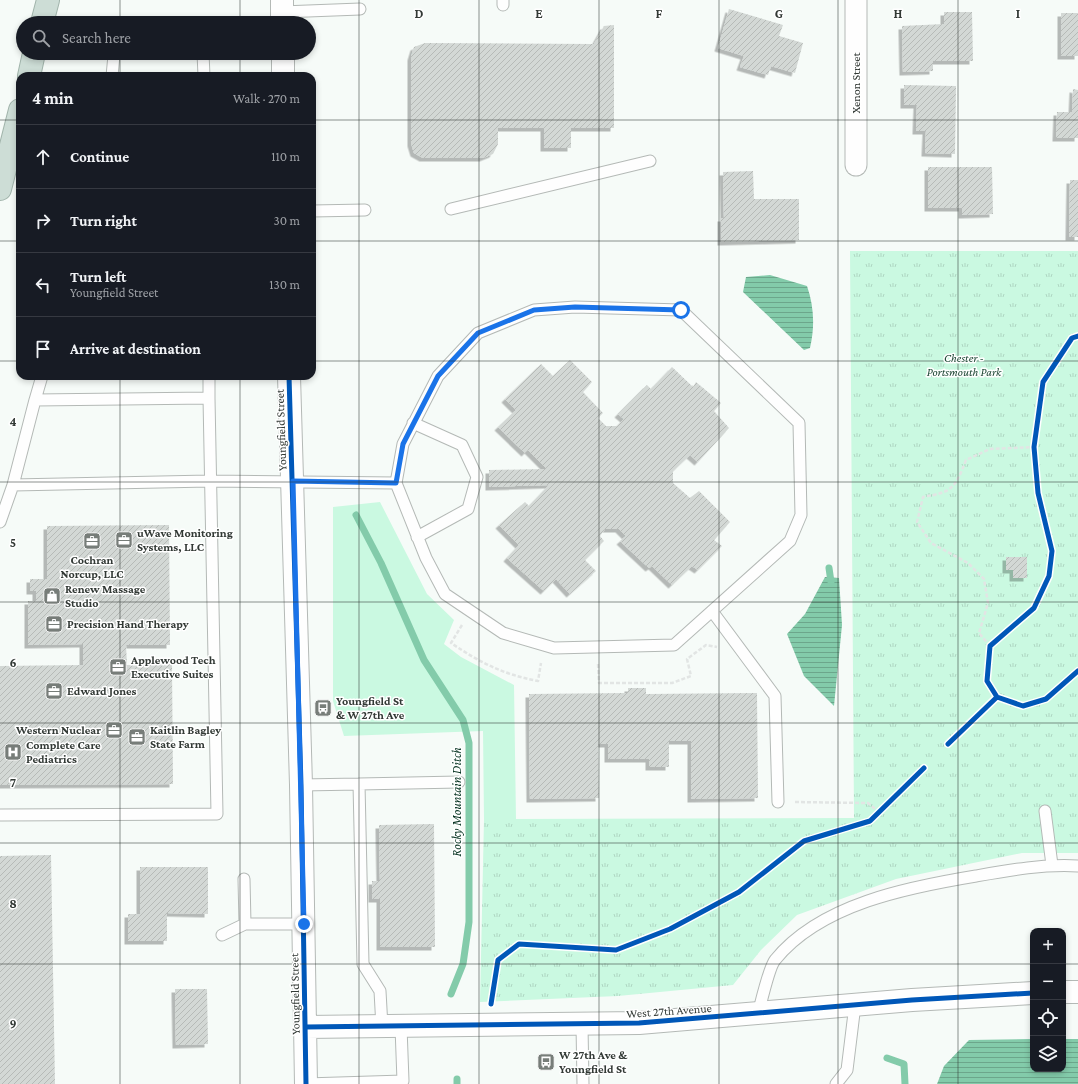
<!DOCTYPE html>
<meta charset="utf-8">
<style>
body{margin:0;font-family:"Crimson Pro",serif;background:#20242c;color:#f1f3f6}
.controls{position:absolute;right:12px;bottom:12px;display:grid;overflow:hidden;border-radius:8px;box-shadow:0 2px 6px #0003}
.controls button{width:36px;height:36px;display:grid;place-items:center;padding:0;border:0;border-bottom:1px solid #363941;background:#171b24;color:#f1f3f6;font:20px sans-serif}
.stop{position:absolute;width:12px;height:12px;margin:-9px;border:3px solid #1a73e8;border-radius:50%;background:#fff}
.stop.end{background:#1a73e8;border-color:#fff;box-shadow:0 1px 4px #0008}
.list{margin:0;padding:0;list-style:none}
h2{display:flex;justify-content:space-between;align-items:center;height:52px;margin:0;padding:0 16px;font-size:17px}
h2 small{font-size:13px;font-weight:400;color:#9ea1a6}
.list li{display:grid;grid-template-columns:26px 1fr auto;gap:12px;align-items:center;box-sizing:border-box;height:64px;padding:0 16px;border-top:1px solid #363941}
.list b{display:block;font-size:15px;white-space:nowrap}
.list p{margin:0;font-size:13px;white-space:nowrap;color:#9ea1a6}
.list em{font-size:13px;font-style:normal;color:#9ea1a6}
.icon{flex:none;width:22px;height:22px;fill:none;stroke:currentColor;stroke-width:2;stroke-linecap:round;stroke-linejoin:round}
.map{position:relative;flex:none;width:1078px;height:1084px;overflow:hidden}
.search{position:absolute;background:#171b24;box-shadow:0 2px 6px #0003;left:16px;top:16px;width:300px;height:44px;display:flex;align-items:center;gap:10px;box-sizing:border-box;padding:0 14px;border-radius:22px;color:#9ea1a6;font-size:15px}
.panel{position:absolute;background:#171b24;box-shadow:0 2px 6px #0003;left:16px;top:72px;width:300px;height:308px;border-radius:12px}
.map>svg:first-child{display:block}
.grass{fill:#caf9e1}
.park{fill:url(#park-tufts)}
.water{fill:url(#water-rules)}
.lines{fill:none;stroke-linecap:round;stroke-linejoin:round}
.stream{stroke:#83cbaa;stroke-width:7}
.building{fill:url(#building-hatch);filter:url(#shadow)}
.service-casing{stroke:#b4b9b6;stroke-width:13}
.minor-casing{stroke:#b4b9b6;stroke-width:23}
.tertiary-casing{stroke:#b4b9b6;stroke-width:24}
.motorway-casing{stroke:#a1b4ab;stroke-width:24}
.path{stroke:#e2e5e4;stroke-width:2.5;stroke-dasharray:4 2;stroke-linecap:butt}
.service{stroke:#fefefe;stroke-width:11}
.minor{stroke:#fefefe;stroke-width:21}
.tertiary{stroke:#fefefe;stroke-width:22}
.motorway{stroke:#cdddd6;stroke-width:22}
.cycleway-casing{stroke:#fff;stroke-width:8}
.cycleway{stroke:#0057b8;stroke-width:5}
.route{stroke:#1a73e8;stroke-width:5}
.grid{fill:none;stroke:#323935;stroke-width:1;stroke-opacity:0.55}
.labels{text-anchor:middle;stroke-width:3;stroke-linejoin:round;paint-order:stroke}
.street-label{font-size:12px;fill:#323935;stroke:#fff}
.park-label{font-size:12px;font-style:italic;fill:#1c4633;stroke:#fff}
.poi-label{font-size:12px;font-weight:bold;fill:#323935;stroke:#fff;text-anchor:start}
.water-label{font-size:13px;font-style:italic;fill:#073422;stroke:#fff}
.grid-label{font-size:13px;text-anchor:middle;font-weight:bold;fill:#323935;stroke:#fff;stroke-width:3;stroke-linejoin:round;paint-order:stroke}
</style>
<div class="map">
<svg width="1078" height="1084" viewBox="0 0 1078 1084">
<defs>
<pattern id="park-tufts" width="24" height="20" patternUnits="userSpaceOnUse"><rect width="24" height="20" fill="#caf9e1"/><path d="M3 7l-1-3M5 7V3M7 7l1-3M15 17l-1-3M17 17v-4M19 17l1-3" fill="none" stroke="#aed6c2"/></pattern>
<pattern id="water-rules" width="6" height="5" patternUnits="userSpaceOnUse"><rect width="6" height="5" fill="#83cbaa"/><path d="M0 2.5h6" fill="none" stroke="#6ca68b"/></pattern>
<pattern id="building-hatch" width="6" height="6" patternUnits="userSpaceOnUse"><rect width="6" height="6" fill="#d3d8d5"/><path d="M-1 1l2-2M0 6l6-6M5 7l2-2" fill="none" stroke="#b6bab7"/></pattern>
<filter id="shadow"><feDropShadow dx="-3.5" dy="3.5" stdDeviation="0" flood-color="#0004"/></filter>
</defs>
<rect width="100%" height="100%" fill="#f6fbf8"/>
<path class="grass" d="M 380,502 L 427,594 L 454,620 L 444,644 L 461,657 L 514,685 L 516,819 L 484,819 L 483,731 L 344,736 L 333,701 L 333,507 Z"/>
<path class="park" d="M 850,251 L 1078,251 L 1078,853 L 1022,853 L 896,879 L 797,915 L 761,950 L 733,985 L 618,996 L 480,1002 L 484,819 L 854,818 Z"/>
<path class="water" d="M 770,275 L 807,286 C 814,306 815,327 810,348 L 804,350 L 743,292 L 746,277 Z
M 825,577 L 839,578 L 842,625 L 834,706 L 804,676 L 787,634 L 805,614 Z
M 1033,1039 L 1033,1069 L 1063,1069 L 1063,1039 L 1078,1039 L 1078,1084 L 937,1084 L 944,1066 L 969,1040 Z"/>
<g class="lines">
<path class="stream" d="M 356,515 L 381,563 L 424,660 L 463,720 L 469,743 L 469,922 L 463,964 L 451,994
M 829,568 L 831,582
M 887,1058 L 904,1064 L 905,1084
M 457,1079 L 457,1084"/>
</g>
<path class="building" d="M 729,9 L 783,25 L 779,36 L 803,43 L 795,73 L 771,66 L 768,75 L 740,67 L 744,56 L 718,48 Z
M 944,12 L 972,12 L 973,61 L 933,61 L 933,71 L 903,72 L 902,26 L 944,24 Z
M 1061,13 L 1078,13 L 1078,56 L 1061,56 Z
M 614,25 L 614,128 L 571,128 L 571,148 L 544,148 L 544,128 L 498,128 L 498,144 L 493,154 L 483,158 L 423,158 L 414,153 L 411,143 L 411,57 L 414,47 L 425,43 L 594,44 L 604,26 Z
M 904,85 L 956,86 L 955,154 L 925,153 L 926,131 L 916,131 L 917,105 L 904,105 Z
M 1073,89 L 1078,90 L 1078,138 L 1056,138 L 1057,112 L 1072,112 Z
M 928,167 L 992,167 L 993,214 L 962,215 L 962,208 L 928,208 Z
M 753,171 L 754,199 L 799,199 L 799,240 L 721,242 L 721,218 L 724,218 L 723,172 Z
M 1070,180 L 1078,180 L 1078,237 L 1069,237 Z
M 570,360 L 592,382 L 583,392 L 603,413 L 598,418 L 606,426 L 617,426 L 624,419 L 618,414 L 647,385 L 651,389 L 672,367 L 693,387 L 696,382 L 721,403 L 714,411 L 729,428 L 698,462 L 690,455 L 673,471 L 673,483 L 690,498 L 699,491 L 730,522 L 714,540 L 722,546 L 698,570 L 692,566 L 672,585 L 652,566 L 649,568 L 620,541 L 626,536 L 619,529 L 605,529 L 600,536 L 604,541 L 585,560 L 596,571 L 570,594 L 556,579 L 544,591 L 507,558 L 519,545 L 499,525 L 525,502 L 529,506 L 549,485 L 489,487 L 489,470 L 547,469 L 528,450 L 525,453 L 498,427 L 516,410 L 505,399 L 541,364 L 553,376 Z
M 169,525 L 170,645 L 126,645 L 127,665 L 172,664 L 173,784 L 0,785 L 0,666 L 83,665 L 83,644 L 28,645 L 28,601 L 36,601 L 36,591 L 30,591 L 30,579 L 47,579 L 47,526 Z
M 1006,557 L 1027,557 L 1027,578 L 1013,578 L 1013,570 L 1006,570 Z
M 628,688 L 646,688 L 646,694 L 757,693 L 758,798 L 691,799 L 691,741 L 669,741 L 669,767 L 649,767 L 649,759 L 608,759 L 608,744 L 598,744 L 599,798 L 530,799 L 529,694 L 628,693 Z
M 434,824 L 435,947 L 380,947 L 380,899 L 372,899 L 372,881 L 380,881 L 379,825 Z
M 51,855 L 55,1084 L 0,1084 L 0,856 Z
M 140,867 L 208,867 L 208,914 L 167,913 L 167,941 L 128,941 L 128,914 L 140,914 Z
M 175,989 L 207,989 L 208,1044 L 176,1045 Z"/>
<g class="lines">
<defs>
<path id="service" d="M 503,0 L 503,5
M 282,12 L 360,9
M 203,53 L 204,76
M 112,76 L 114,55 L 115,53
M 451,209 L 650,161
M 312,211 L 365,210
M 209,376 L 209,398
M 35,400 L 42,376
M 413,423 L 462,445 L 477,477 L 468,509 L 417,537
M 0,522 L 13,485 L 209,481 L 396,483 L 426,558 L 445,594 L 503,633 L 554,648 L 674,645 L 790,541 L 801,515 L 799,423 L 681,310 L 575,307 L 534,310 L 478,333 L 438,376 L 403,444 L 396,483
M 712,611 L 775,696 L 778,802
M 359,784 L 459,782
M 301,785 L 359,784 L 363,964 L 380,991 L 382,1027
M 1045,811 L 1052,865
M 0,815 L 217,814 L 209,398 L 35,400 L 13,485
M 245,924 L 304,924
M 222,935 L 245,924 L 244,879
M 758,1014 C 761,1003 769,967 775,960 C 820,904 909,887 976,876 C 1010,870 1043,864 1078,866
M 582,1025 L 583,1084
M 306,1084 L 403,1081 L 401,1027
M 836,1084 L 847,1070 L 855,1005"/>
<path id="minor" d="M 856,0 L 856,165"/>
<path id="tertiary" d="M 282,0 L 282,23
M 283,53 L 283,76
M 289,376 L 301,785 L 306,1084
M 1063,992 L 1078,992
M 306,1027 L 639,1023 L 912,1000 L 1033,993"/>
<path id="motorway" d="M 42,23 L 48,0
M 29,76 L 34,53
M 0,189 L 20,110"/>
</defs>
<use href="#service" class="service-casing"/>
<use href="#minor" class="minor-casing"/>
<use href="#tertiary" class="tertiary-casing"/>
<use href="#motorway" class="motorway-casing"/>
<path class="path" d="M 462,625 L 451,643 C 481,663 502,674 538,681 L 541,663
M 990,646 L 979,633 L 988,603 L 984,579 L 968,563 L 931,543 L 917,522 L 923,497 C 953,492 955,488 966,460 L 990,449 L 1034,447
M 598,664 L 599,683 L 672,683 L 691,676 L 687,659 L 706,645 L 717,647
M 795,802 L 868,803 L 879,812"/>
<use href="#service" class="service"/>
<use href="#minor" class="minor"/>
<use href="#tertiary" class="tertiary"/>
<use href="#motorway" class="motorway"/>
<defs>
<path id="cycleway" d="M 1078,336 L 1072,338 L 1043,382 L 1034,447 L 1038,493 L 1052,551 L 1049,576 L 1034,608 L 990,646 L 987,681 L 997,697 L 1023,706 L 1046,699 L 1078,671
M 289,376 L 301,785 L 306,1084
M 948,744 L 997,697
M 491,1004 L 498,960 L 519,944 L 616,950 L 670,929 L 739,892 L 804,841 L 870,821 L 924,768
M 306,1027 L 639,1023 L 912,1000 L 1033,993"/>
</defs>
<use href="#cycleway" class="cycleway-casing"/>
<use href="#cycleway" class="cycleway"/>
</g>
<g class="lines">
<path class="route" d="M 304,924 L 293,481 L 396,483 L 403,444 L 438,376 L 478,333 L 534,310 L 575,307 L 681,310"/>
</g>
<path class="grid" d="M 120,0 L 120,23M 240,0 L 240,23M 359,0 L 359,1084M 479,0 L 479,1084M 599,0 L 599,1084M 719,0 L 719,1084M 838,0 L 838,1084M 958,0 L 958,1084M 120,53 L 120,76M 240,53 L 240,76M 0,120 L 20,120M 312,120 L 1078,120M 0,241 L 20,241M 312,241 L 1078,241M 0,361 L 20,361M 312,361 L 1078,361M 120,376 L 120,1084M 240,376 L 240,1084M 0,482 L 1078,482M 0,602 L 1078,602M 0,723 L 1078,723M 0,843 L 1078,843M 0,964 L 1033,964M 1063,964 L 1078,964"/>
<defs>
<symbol id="office-square" viewBox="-11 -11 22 22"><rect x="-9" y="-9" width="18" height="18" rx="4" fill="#777d79" stroke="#fff"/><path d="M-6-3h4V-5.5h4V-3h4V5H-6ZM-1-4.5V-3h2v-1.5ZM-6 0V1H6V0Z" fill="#fff"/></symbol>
<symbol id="shop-square" viewBox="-11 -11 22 22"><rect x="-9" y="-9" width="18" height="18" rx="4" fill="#777d79" stroke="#fff"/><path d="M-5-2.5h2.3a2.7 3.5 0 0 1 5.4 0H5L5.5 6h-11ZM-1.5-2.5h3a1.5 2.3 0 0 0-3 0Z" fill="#fff"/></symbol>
<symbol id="bus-square" viewBox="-11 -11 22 22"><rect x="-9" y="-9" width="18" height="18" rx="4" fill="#777d79" stroke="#fff"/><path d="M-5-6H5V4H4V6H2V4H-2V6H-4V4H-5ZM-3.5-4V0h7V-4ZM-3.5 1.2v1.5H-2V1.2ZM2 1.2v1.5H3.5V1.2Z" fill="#fff"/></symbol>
<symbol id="hospital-square" viewBox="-11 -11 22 22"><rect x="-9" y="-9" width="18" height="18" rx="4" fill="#777d79" stroke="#fff"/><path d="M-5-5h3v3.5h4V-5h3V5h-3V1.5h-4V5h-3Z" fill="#fff"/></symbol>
</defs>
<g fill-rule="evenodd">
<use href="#office-square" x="114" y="530" width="20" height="20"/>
<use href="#office-square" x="82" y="531" width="20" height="20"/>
<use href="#shop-square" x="42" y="586" width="20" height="20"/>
<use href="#office-square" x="44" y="614" width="20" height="20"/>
<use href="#office-square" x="108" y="657" width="20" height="20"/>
<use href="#office-square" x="44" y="681" width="20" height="20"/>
<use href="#bus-square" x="313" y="698" width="20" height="20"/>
<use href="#office-square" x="104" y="720" width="20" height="20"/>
<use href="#office-square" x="127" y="727" width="20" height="20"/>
<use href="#hospital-square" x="3" y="742" width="20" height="20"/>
<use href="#bus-square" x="536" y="1052" width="20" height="20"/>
</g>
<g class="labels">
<g class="street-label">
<text transform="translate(856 83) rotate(-90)" y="4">Xenon Street</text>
<text transform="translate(281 430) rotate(-92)" y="4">Youngfield Street</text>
<text transform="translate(295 994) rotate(-91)" y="4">Youngfield Street</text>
<text transform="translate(669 1011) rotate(-4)" y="4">West 27th Avenue</text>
</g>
<g class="park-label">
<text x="964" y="362">Chester -<tspan x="964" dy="14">Portsmouth Park</tspan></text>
</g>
<g class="poi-label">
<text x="137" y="537">uWave Monitoring<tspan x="137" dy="14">Systems, LLC</tspan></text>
<text x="92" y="564" text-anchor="middle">Cochran<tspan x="92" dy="14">Norcup, LLC</tspan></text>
<text x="65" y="593">Renew Massage<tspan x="65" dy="14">Studio</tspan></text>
<text x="67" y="628">Precision Hand Therapy</text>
<text x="131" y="664">Applewood Tech<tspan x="131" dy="14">Executive Suites</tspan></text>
<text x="67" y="695">Edward Jones</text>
<text x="336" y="705">Youngfield St<tspan x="336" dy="14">&amp; W 27th Ave</tspan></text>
<text x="101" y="734" text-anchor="end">Western Nuclear</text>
<text x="150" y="734">Kaitlin Bagley<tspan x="150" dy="14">State Farm</tspan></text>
<text x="26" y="749">Complete Care<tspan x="26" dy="14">Pediatrics</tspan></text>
<text x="559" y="1059">W 27th Ave &amp;<tspan x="559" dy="14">Youngfield St</tspan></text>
</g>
<g class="water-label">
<text transform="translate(456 802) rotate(-90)" y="5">Rocky Mountain Ditch</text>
</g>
</g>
<g class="grid-label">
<text x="419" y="18">D</text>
<text x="539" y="18">E</text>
<text x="659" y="18">F</text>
<text x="779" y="18">G</text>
<text x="898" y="18">H</text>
<text x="1018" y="18">I</text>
<text x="13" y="426">4</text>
<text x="13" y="547">5</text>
<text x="13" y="667">6</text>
<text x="13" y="787">7</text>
<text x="13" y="908">8</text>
<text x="13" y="1028">9</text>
</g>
</svg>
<div class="controls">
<button>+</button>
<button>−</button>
<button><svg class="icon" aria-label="locate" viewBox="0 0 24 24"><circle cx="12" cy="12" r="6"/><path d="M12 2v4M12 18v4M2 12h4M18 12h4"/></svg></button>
<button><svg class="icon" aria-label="layers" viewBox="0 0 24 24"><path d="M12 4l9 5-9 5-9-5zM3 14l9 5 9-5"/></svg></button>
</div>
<div class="stop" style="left:681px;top:310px"></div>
<div class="stop end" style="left:304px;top:924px"></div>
<div class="search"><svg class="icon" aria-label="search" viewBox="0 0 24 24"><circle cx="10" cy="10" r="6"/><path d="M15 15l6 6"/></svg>Search here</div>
<section class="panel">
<h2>4 min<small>Walk · 270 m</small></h2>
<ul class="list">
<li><svg class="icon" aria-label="ahead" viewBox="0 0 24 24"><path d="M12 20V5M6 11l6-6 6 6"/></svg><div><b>Continue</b></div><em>110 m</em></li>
<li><svg class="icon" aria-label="right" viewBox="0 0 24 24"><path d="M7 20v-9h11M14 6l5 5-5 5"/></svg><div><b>Turn right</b></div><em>30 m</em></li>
<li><svg class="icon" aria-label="left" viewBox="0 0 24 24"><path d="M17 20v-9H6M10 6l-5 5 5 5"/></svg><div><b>Turn left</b><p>Youngfield Street</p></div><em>130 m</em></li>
<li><svg class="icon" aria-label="arrive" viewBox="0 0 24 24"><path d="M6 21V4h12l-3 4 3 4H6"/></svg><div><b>Arrive at destination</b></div></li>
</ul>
</section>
</div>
